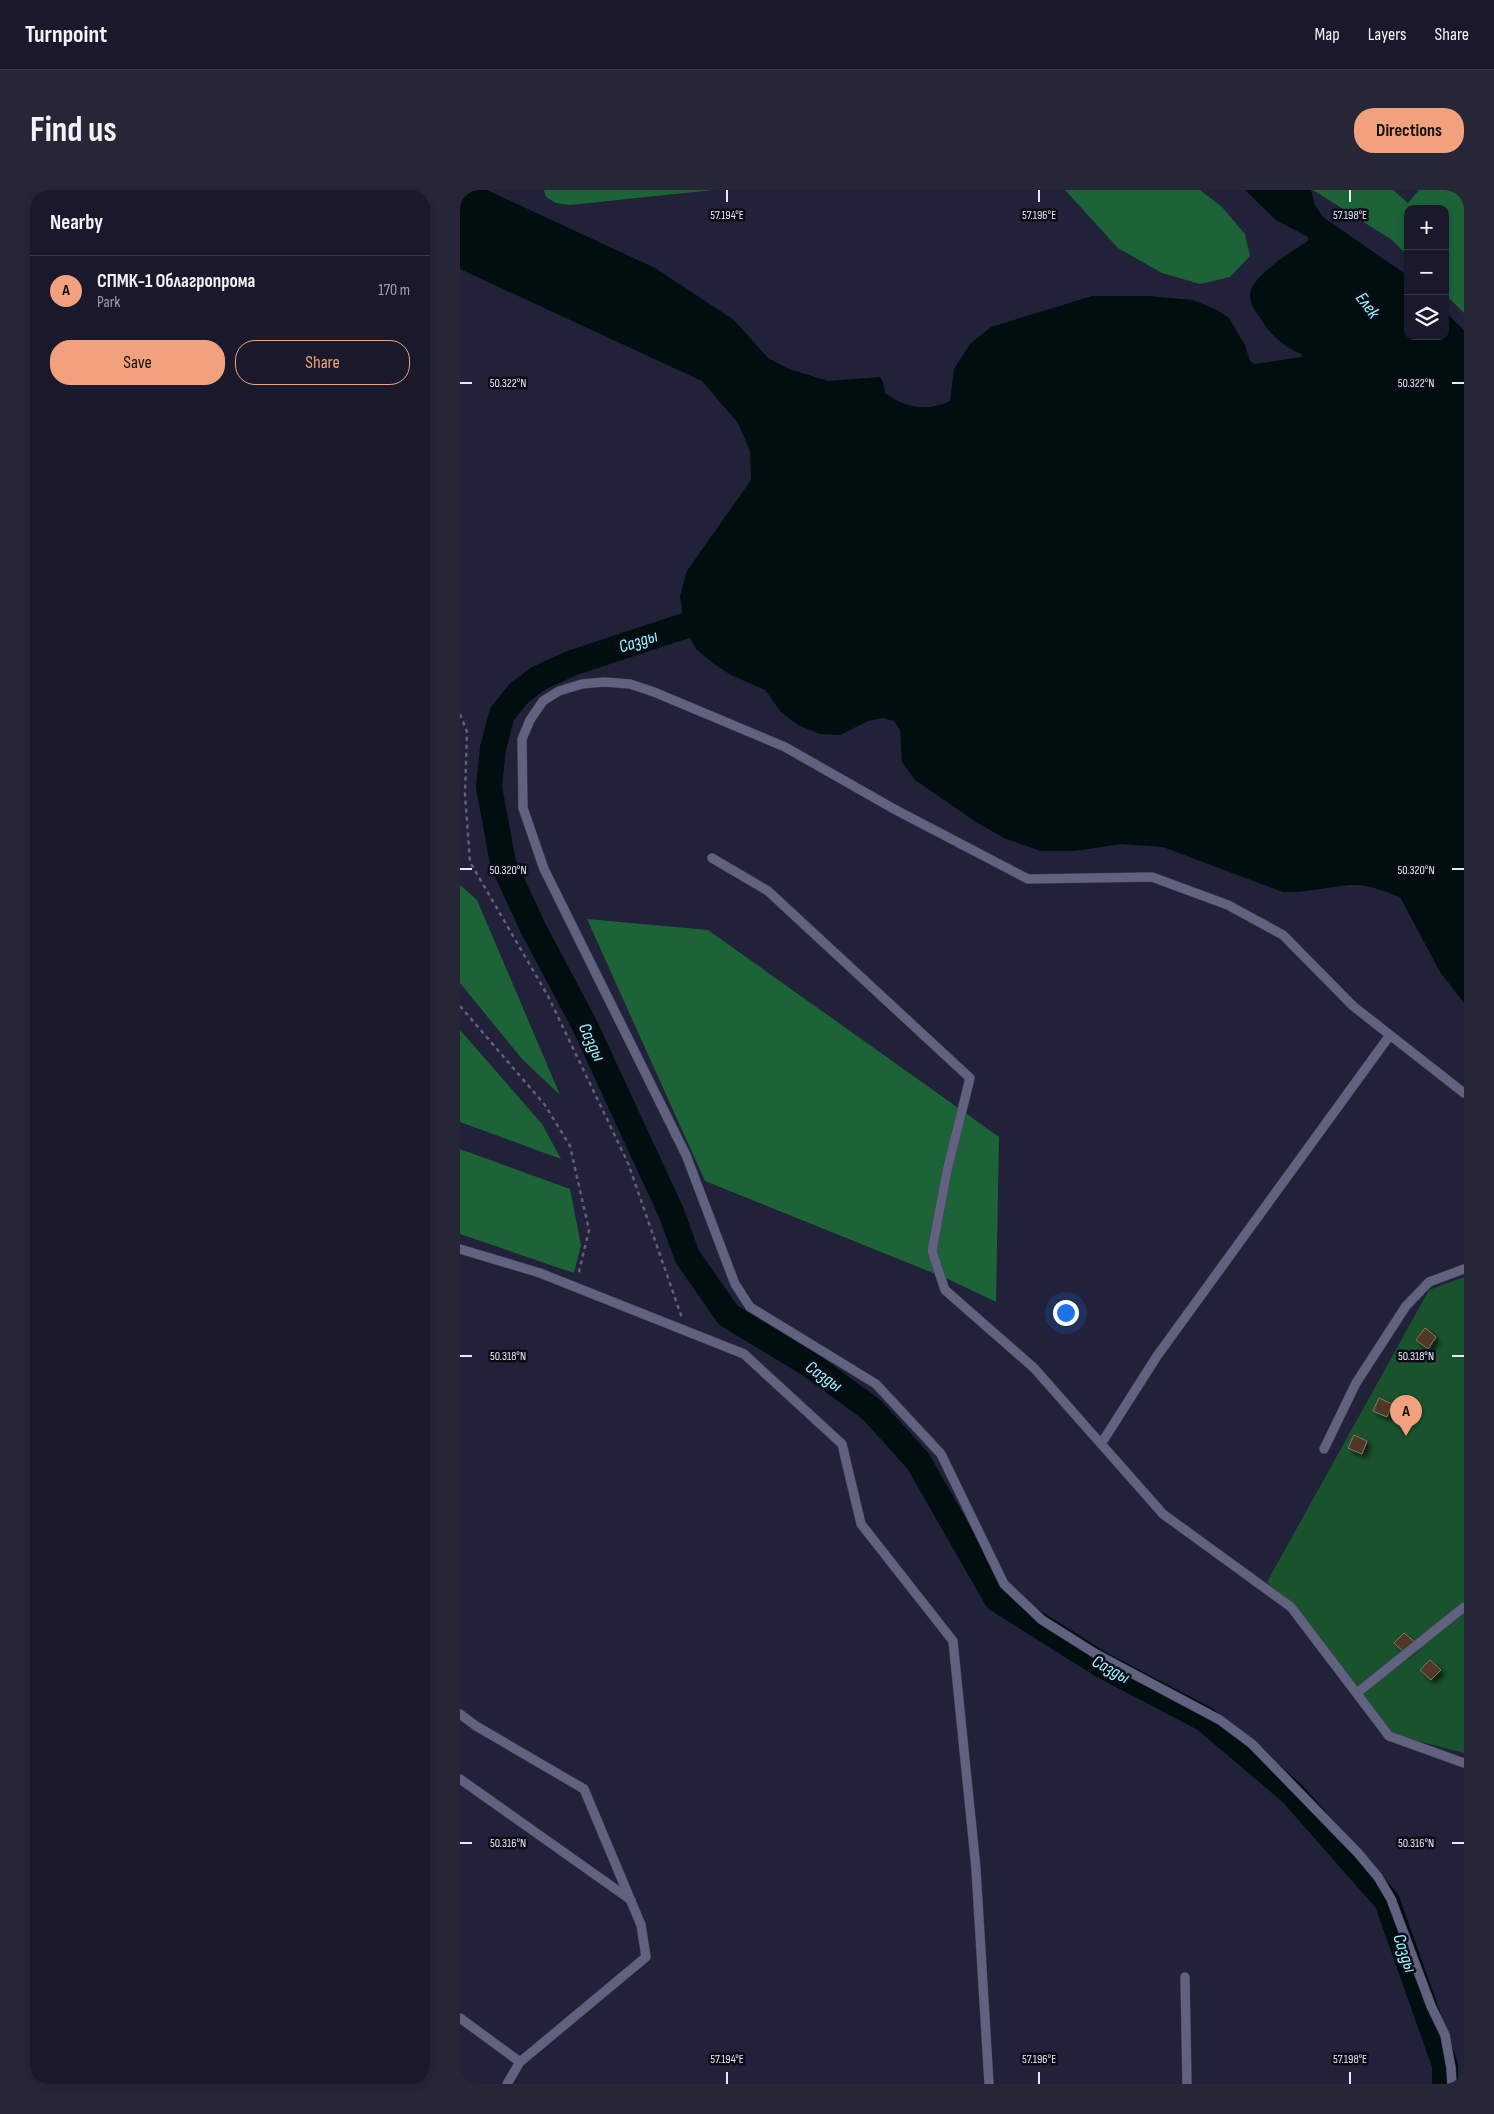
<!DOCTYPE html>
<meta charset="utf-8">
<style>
body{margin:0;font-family:"Sofia Sans Condensed",sans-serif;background:#262637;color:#f1f3f6}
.controls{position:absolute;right:15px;top:15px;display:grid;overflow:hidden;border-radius:10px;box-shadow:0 2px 8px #0003}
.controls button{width:45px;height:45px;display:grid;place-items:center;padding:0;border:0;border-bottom:1px solid #373847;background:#19192b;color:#f1f3f6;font:25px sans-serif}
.you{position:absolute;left:605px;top:1122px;width:18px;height:18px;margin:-12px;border:4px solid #fff;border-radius:50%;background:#1a73e8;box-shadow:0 0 0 8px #1a73e833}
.badge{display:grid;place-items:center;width:32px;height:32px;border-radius:50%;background:#f1a17d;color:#111;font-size:16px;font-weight:700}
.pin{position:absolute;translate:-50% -41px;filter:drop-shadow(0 1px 2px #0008)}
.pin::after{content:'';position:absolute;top:26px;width:18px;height:15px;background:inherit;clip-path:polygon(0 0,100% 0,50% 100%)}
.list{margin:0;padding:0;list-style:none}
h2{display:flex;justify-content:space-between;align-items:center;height:65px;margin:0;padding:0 20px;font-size:21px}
h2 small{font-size:16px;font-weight:400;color:#9fa0a9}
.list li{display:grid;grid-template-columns:32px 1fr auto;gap:15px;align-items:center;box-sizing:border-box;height:70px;padding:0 20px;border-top:1px solid #373847}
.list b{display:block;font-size:19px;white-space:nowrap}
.list p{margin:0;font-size:16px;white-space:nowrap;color:#9fa0a9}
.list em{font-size:16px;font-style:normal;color:#9fa0a9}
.actions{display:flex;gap:10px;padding:15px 20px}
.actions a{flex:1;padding:11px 0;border:1px solid #f1a17d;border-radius:20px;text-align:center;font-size:18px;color:#f1a17d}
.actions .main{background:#f1a17d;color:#111}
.icon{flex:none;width:28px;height:28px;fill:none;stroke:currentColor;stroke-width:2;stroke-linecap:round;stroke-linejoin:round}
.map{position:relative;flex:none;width:1004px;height:1894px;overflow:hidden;border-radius:20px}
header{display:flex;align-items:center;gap:30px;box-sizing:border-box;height:70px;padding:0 25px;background:#19192b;border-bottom:1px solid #373847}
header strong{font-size:24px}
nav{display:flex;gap:28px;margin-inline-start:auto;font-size:18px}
.intro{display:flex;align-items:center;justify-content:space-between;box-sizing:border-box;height:120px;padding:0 30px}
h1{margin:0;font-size:35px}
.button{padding:12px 22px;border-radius:20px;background:#f1a17d;color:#111;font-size:18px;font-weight:700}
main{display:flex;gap:30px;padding:0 30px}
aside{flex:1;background:#19192b;border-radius:20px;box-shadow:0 2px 8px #0003}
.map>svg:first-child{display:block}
.green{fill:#19532e}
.forest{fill:#1c6437}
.water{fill:#000e0f}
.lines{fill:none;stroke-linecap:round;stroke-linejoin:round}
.river{stroke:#000e0f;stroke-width:26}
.building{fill:#503726;stroke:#8e715f;filter:url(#shadow)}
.lane-casing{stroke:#403f54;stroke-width:10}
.path{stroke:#606076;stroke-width:2.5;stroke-dasharray:4 4;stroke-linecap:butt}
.lane{stroke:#61627f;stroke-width:9}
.ticks{fill:none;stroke:#e7e8f9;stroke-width:2}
.labels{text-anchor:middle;stroke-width:5;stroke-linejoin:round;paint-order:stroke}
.water-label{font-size:18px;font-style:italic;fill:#94f8fe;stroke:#0c0c17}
.ticks-label{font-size:12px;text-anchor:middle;fill:#e7e8f9;stroke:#0c0c17;stroke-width:5;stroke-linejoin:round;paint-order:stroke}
</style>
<header>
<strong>Turnpoint</strong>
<nav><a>Map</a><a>Layers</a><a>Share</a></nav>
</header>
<div class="intro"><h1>Find us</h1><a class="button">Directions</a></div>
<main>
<aside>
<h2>Nearby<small></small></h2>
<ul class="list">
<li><span class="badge">A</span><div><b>СПМК-1 Облагропрома</b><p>Park</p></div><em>170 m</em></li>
</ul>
<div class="actions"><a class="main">Save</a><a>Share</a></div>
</aside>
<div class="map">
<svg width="1004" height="1894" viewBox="0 0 1004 1894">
<defs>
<filter id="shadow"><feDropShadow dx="4" dy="4" stdDeviation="2.5" flood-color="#0009"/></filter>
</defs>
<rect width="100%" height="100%" fill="#212139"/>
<path class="green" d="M 1004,1087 L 1004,1563 L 931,1544 L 807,1392 L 969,1100 Z"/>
<path class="forest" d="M 84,0 L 253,0 L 110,15 L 96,13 L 86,7 Z
M 605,0 L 740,0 L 762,17 L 785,44 L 790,66 L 770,87 L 740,94 L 702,83 L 658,58 Z
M 853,0 L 933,0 L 948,13 L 959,0 L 1004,0 L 1004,123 L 985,104 L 985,19 L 948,19 L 948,66 L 932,50 Z
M 0,695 L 17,710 L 100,905 L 62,869 L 0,793 Z
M 127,729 L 248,740 L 539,947 L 536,1112 L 488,1089 L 245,991 Z
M 0,840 L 82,934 L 101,969 L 0,932 Z
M 0,959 L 110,999 L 121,1055 L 114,1083 L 0,1044 Z"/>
<path class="water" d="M 0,0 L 27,0 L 195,78 L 274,130 L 308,168 L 329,179 L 368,191 L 420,187 L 423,192 L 425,203 C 445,218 467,222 490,211 L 494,179 L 510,154 L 531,137 L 632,106 L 688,106 L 733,110 L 757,120 L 769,128 L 785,155 L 790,171 L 794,174 L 842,167 L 841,164 C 825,157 810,145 801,129 C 796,122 790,115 790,105 C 790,86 834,60 848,51 L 848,47 L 816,30 L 785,0 L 851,0 L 855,15 L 863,27 L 948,86 L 948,146 L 985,146 L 985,122 L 1004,140 L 1004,813 L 980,782 L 940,707 C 924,701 908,694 890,695 C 867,697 846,703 823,702 L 703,657 L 661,654 L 615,661 L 581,661 L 546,649 L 516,632 L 455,590 L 442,572 L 440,540 L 434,531 L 423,528 L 408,531 L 380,545 L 360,544 L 338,535 L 321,522 L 305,500 L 271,485 L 254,474 L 236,459 L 224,436 L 220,406 L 227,381 L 291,290 L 290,261 L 278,233 L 242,191 L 0,79 Z"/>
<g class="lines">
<path class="river" d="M 224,436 L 112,473 L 79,488 L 59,503 L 42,524 L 33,558 L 29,597 L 43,673 L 73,738 L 124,834 L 211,1022 L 227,1066 L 268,1125 L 352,1176 L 412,1220 L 458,1271 L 537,1409 L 642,1475 L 745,1529 L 832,1603 L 927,1711 L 985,1875 L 985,1894"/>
</g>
<path class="building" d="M 965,1138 L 976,1147 L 968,1159 L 956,1150 Z
M 919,1208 L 932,1214 L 927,1227 L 913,1221 Z
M 894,1245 L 907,1251 L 902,1264 L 888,1258 Z
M 944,1443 L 955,1452 L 945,1463 L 934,1453 Z
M 970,1470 L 981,1480 L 971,1490 L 960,1480 Z"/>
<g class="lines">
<defs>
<path id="lane" d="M 252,668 L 308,701 L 510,888 L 487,981 L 472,1061 L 485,1100 L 574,1178 L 703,1324 L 831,1417 L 929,1546 L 1004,1573
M 0,1059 L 80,1083 L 284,1164 L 382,1254 L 401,1334 L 493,1451 L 516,1679 L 529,1894
M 641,1254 L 697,1166 L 930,845
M 864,1259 L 896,1193 L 946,1116 L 969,1092 L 1004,1079
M 897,1503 L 1004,1417
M 0,1524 L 16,1536 L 124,1599 L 181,1735 L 186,1767 L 60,1872 L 47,1894
M 0,1589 L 171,1710
M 725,1787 L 727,1894
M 0,1828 L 60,1872
M 992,1894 L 991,1878 L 985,1845 L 971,1816 L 931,1709 L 918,1687 L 898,1663 L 792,1554 L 760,1530 L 636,1464 L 582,1430 L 544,1394 L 481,1264 L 416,1194 L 290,1117 L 275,1094 L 226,965 L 84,679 L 63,618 L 62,549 L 70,530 L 83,511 L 99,501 L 122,494 L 144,492 L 170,494 L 194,502 L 325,557 L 434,619 L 568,689 L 692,687 L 768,715 L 823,745 L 893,816 L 1004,903"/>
</defs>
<use href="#lane" class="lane-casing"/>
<path class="path" d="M 0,524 L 7,542 L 5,604 L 10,672 L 88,806 L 168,973 L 222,1128
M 0,816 L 85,915 L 110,956 L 129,1040 L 118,1086"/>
<use href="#lane" class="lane"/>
</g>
<path class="ticks" d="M 267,0 L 267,12M 579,0 L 579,12M 890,0 L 890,12M 0,193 L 12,193M 992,193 L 1004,193M 0,679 L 12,679M 992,679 L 1004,679M 0,1166 L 12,1166M 992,1166 L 1004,1166M 0,1653 L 12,1653M 992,1653 L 1004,1653M 267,1882 L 267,1894M 579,1882 L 579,1894M 890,1882 L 890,1894"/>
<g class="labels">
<g class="water-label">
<text transform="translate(908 115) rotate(53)" y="6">Елек</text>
<text transform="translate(178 451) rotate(-18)" y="6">Сазды</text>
<text transform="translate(132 852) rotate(65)" y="6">Сазды</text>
<text transform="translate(364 1186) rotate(35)" y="6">Сазды</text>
<text transform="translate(651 1479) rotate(29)" y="6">Сазды</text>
<text transform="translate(945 1763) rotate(71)" y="6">Сазды</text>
</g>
</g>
<g class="ticks-label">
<text x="267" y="29">57.194°E</text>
<text x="579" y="29">57.196°E</text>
<text x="890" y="29">57.198°E</text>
<text x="48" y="197">50.322°N</text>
<text x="956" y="197">50.322°N</text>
<text x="48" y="684">50.320°N</text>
<text x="956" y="684">50.320°N</text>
<text x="48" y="1170">50.318°N</text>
<text x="956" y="1170">50.318°N</text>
<text x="48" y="1657">50.316°N</text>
<text x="956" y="1657">50.316°N</text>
<text x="267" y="1873">57.194°E</text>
<text x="579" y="1873">57.196°E</text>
<text x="890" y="1873">57.198°E</text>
</g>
</svg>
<div class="controls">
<button>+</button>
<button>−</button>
<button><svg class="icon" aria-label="layers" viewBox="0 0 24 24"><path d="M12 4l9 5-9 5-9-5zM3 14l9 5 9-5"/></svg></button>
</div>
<div class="you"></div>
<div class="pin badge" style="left:946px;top:1246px">A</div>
</div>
</main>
